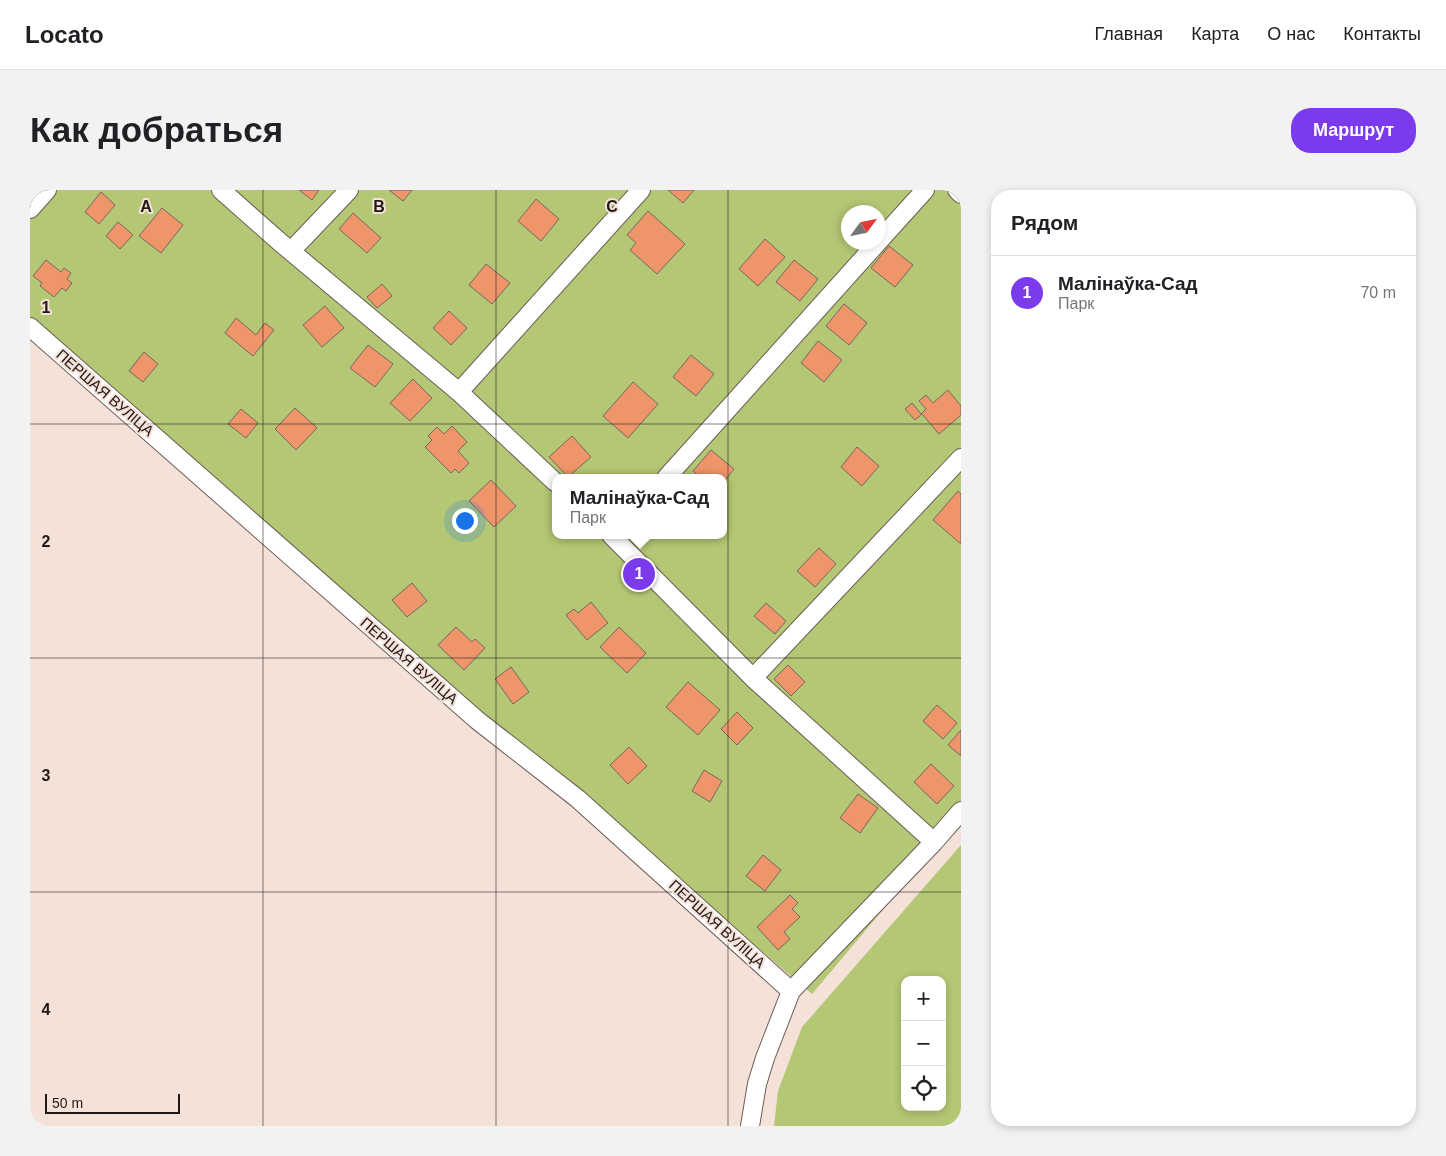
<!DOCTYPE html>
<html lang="ru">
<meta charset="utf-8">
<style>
body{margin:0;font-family:Arial,sans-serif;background:#f2f2f2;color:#202124}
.controls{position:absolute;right:15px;bottom:15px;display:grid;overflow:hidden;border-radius:10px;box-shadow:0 2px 8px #0003}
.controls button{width:45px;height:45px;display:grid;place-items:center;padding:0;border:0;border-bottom:1px solid #e0e0e0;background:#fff;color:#202124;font:25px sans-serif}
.compass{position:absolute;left:811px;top:15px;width:45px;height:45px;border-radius:50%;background:#fff;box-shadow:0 2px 8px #0003;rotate:57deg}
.scale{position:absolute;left:15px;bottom:12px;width:135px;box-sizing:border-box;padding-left:5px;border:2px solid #1f1815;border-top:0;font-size:14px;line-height:18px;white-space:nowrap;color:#1f1815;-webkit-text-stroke:4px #f4e1d8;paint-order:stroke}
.you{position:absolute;left:434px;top:330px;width:18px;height:18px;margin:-12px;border:4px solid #fff;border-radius:50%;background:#1a73e8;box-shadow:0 0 0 8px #1a73e833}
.badge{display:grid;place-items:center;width:32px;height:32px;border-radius:50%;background:#7c3aed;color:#fff;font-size:16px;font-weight:700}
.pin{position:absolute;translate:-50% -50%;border:2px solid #fff;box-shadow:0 1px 5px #0006}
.popup{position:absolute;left:522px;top:284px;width:175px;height:65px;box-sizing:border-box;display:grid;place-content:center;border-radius:10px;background:#fff;filter:drop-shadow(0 1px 4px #0005);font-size:16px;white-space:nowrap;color:#757577}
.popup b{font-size:19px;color:#202124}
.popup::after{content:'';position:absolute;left:50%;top:100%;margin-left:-10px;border:10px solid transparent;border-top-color:#fff}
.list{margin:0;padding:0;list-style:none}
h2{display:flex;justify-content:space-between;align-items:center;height:65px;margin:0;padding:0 20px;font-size:21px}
h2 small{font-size:16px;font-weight:400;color:#757577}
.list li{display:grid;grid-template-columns:32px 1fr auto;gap:15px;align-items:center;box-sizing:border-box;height:75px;padding:0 20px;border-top:1px solid #e0e0e0}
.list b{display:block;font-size:19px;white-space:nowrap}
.list p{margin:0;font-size:16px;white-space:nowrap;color:#757577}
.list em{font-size:16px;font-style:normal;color:#757577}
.icon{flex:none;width:28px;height:28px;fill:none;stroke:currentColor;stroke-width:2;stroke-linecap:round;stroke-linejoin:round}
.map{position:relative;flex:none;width:931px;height:936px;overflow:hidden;border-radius:20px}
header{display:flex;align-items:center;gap:30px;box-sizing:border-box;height:70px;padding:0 25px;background:#fff;border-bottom:1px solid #e0e0e0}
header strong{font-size:24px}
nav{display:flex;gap:28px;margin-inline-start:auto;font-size:18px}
.intro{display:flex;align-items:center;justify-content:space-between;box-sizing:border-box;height:120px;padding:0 30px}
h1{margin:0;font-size:35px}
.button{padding:12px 22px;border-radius:20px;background:#7c3aed;color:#fff;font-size:18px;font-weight:700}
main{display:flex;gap:30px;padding:0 30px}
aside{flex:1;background:#fff;border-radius:20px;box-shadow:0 2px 8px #0003}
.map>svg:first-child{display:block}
.green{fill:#b3c774;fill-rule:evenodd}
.building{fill:#ef956a;stroke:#786760}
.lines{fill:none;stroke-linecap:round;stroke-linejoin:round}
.minor-casing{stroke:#6d5c55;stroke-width:20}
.minor{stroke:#fff;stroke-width:18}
.grid{fill:none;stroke:#1f1815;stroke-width:1;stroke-opacity:0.55}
.labels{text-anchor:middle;stroke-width:4;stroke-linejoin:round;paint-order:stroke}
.street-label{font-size:15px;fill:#1f1815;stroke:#f4e1d8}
.grid-label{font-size:16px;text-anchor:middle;font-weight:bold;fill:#1f1815;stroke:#f4e1d8;stroke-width:4;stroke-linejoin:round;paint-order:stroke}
</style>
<header>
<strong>Locato</strong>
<nav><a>Главная</a><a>Карта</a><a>О нас</a><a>Контакты</a></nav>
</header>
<div class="intro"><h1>Как добраться</h1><a class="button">Маршрут</a></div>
<main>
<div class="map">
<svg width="931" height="936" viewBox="0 0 931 936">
<rect width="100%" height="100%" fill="#f4e1d8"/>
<path class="green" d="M 0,0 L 931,0 L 931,627 L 782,804 L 0,141 ZM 818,22 L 848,22 L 848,52 L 818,52 ZM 525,288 L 693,288 L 693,345 L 525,345 Z
M 931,655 L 931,936 L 744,936 L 748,901 L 772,837 ZM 875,790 L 912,790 L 912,917 L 875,917 Z"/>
<path class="building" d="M 269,0 L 289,0 L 282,10 Z
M 359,0 L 382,0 L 373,11 Z
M 638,0 L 664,0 L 653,13 Z
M 71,2 L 85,15 L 69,34 L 55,22 Z
M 506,9 L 529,29 L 511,51 L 488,31 Z
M 132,18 L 153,35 L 131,63 L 109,46 Z
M 618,21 L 655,54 L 627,84 L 600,60 L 606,53 L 597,45 Z
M 323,23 L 351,48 L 337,63 L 309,39 Z
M 88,32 L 103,45 L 90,59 L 76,46 Z
M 735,49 L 755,67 L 728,96 L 709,79 Z
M 859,56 L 883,75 L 865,97 L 841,78 Z
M 16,70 L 31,82 L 34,78 L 41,83 L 37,89 L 42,93 L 36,101 L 32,98 L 24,107 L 10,96 L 12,93 L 3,86 Z
M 764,70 L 788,89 L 770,111 L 746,92 Z
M 456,74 L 480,93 L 462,114 L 439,95 Z
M 352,94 L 362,106 L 347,118 L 337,107 Z
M 814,114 L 837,133 L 819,155 L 796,136 Z
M 295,116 L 314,138 L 292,157 L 273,135 Z
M 419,121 L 437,138 L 421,155 L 403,138 Z
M 206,128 L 226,145 L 235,133 L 244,140 L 223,166 L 195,143 Z
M 788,151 L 812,170 L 794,192 L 771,173 Z
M 338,155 L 363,174 L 345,197 L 320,178 Z
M 114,162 L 128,174 L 113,192 L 99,181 Z
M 661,165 L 684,184 L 666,206 L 643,187 Z
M 383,189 L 402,208 L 380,231 L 360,213 Z
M 603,192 L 628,214 L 598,248 L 573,226 Z
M 918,200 L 931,216 L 931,225 L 909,244 L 892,224 L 885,230 L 875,219 L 882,213 L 891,224 L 896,219 L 889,211 L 896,205 L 903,213 Z
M 265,218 L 287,238 L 266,260 L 245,239 Z
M 211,219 L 228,233 L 216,248 L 198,234 Z
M 422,236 L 437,252 L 428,261 L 439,273 L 429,283 L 425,279 L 421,283 L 395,257 L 402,250 L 398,246 L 407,237 L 414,244 Z
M 542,246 L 561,267 L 538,287 L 519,267 Z
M 827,257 L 849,276 L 832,296 L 811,277 Z
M 681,260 L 704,279 L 693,293 L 693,288 L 671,288 L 663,281 Z
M 461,290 L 486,316 L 464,337 L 439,311 Z
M 928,301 L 931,304 L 931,354 L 903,330 Z
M 789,358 L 806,374 L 785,397 L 767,381 Z
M 382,393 L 397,411 L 377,427 L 362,410 Z
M 561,412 L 578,433 L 557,450 L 536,425 L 544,419 L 548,423 Z
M 736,413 L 756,431 L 745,444 L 724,426 Z
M 426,437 L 442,452 L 445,449 L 455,458 L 434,480 L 408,455 Z
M 589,437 L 616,463 L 597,483 L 570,457 Z
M 758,475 L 775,492 L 761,506 L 744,489 Z
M 481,477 L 499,502 L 483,514 L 465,489 Z
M 658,492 L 690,520 L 668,545 L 636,517 Z
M 907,515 L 927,533 L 913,549 L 893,531 Z
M 707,522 L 723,538 L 707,555 L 691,539 Z
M 931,540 L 931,566 L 918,555 Z
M 599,557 L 617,576 L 598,594 L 580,575 Z
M 901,574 L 924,596 L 907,614 L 884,592 Z
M 674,580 L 692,591 L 680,612 L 662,601 Z
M 828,604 L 848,618 L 830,643 L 810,628 Z
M 733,665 L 751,680 L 735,701 L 716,686 Z
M 760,705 L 768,713 L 762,719 L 770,727 L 754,742 L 760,749 L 748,760 L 727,737 Z"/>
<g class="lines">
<defs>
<path id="minor" d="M 191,0 L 251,53 L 429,202 L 525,292
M 927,0 L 931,4
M 0,19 L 17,0
M 848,52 L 895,0
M 261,61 L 319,0
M 0,137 L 447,530 L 548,609 L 761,801
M 429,202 L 611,0
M 636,288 L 848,52
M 581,345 L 723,488 L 904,652
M 723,488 L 931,268
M 720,936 L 727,894 L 735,868 L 761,801 L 904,652 L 931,621"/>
</defs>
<use href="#minor" class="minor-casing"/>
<use href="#minor" class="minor"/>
</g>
<path class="grid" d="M 233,0 L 233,936M 466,0 L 466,936M 698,0 L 698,936M 0,234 L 931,234M 0,468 L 931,468M 0,702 L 931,702"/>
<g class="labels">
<g class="street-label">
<text transform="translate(75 203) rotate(41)" y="5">ПЕРШАЯ ВУЛІЦА</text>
<text transform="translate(379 471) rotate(41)" y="5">ПЕРШАЯ ВУЛІЦА</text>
<text transform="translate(687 734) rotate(42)" y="5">ПЕРШАЯ ВУЛІЦА</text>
</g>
</g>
<g class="grid-label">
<text x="116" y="22">A</text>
<text x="349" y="22">B</text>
<text x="582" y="22">C</text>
<text x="16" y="123">1</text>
<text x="16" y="357">2</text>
<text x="16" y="591">3</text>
<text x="16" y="825">4</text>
</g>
</svg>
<div class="controls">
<button>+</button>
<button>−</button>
<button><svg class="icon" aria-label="locate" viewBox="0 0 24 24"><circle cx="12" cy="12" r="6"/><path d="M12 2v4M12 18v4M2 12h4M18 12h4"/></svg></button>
</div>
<svg class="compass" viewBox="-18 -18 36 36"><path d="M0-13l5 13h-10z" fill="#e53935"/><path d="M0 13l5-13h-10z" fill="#757577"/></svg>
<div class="scale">50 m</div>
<div class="you"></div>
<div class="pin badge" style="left:609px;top:384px">1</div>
<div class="popup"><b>Малінаўка-Сад</b>Парк</div>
</div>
<aside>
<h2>Рядом<small></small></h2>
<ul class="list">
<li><span class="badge">1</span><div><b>Малінаўка-Сад</b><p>Парк</p></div><em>70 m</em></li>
</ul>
</aside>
</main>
